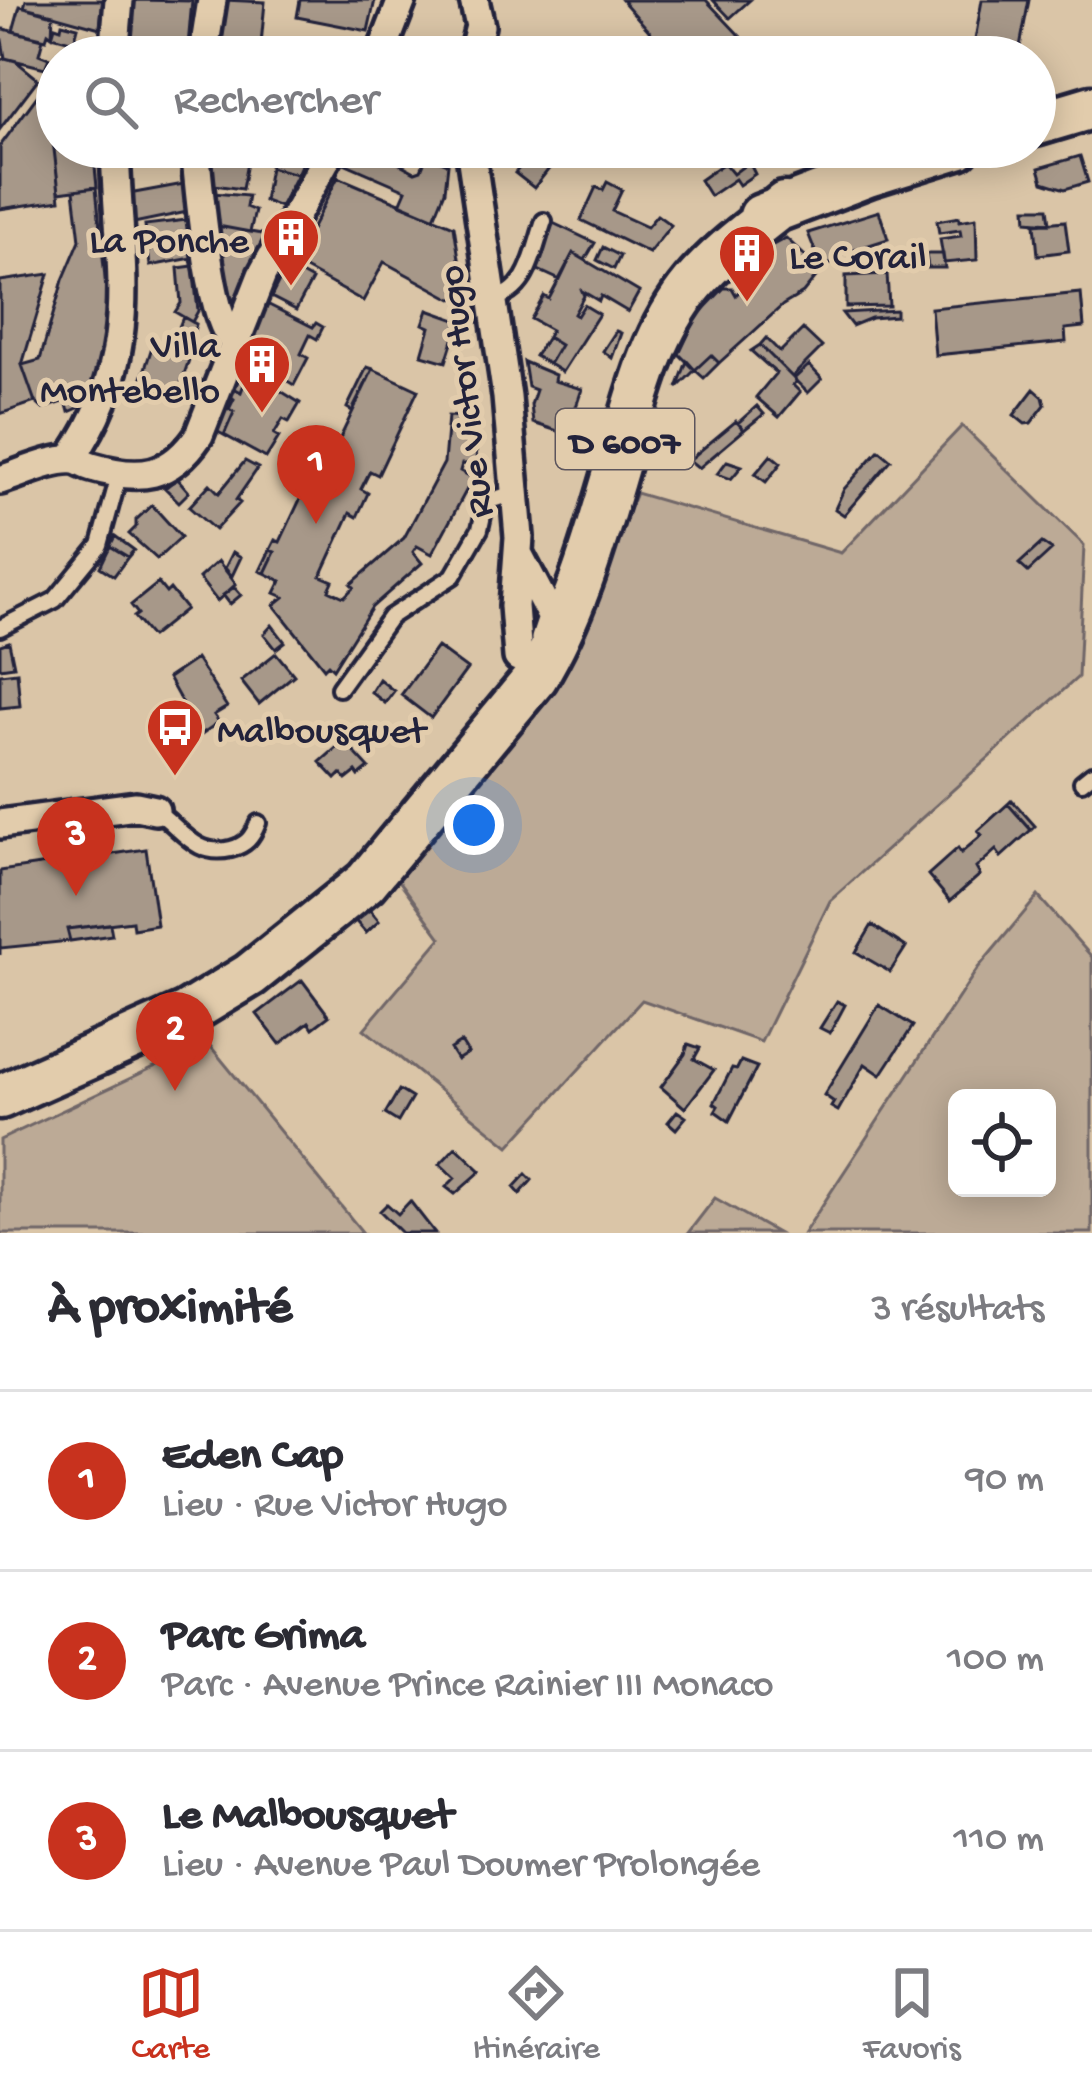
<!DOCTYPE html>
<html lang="fr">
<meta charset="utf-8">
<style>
body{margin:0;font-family:"Gochi Hand",sans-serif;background:#f7f7f7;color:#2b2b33}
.controls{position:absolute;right:36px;bottom:36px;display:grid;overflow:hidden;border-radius:18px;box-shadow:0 6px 30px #0003}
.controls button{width:108px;height:108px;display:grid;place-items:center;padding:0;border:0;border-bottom:3px solid #e1e1e2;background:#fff;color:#2b2b33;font:60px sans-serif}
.you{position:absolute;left:474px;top:825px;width:42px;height:42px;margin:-30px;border:9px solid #fff;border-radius:50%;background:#1a73e8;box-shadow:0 0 0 18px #1a73e833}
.badge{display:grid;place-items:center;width:78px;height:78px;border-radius:50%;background:#c8321e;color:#fff;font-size:39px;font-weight:700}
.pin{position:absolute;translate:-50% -99px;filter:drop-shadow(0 3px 6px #0008)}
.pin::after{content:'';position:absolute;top:63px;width:42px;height:36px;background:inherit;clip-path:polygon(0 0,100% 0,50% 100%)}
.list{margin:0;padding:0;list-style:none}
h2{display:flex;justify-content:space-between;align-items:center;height:156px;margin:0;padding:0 48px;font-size:51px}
h2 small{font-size:39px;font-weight:400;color:#7c7c81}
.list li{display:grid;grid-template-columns:78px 1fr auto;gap:36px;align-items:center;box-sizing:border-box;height:180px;padding:0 48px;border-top:3px solid #e1e1e2}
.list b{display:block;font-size:45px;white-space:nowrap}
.list p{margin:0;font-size:39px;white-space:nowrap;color:#7c7c81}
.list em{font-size:39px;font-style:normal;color:#7c7c81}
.icon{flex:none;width:66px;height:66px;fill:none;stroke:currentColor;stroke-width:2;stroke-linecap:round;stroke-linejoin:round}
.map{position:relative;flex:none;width:1092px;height:1233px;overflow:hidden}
.search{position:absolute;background:#fff;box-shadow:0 6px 30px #0003;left:36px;right:36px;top:36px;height:132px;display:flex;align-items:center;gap:30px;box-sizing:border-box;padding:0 42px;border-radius:66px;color:#7c7c81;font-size:45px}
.sheet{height:696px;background:#fff}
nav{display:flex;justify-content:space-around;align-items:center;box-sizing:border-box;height:168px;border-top:3px solid #e1e1e2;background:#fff;font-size:33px;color:#7c7c81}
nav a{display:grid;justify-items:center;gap:6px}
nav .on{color:#c8321e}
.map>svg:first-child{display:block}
.green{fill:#bcaa96;stroke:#6f6668;stroke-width:3;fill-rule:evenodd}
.building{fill:#a79889;stroke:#22223b;stroke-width:3}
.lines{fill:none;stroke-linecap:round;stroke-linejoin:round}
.lane-casing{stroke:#22223b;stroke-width:22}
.street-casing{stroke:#22223b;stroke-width:36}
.primary-casing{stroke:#22223b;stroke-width:51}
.lane{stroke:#e2ccac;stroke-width:14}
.street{stroke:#e2ccac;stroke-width:27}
.primary{stroke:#e2ccac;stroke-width:42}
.labels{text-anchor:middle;stroke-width:10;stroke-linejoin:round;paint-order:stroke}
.shield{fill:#e2ccac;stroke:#5c555d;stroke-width:3}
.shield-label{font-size:36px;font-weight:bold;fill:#22223b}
.poi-label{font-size:39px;fill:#22223b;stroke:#e2ccac;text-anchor:end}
.street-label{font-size:39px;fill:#22223b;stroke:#e2ccac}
</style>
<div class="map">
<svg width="1092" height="1233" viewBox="0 0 1092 1233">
<rect width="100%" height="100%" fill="#dac5a7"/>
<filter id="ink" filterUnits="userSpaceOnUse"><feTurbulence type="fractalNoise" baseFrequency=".00833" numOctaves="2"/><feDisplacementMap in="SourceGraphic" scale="24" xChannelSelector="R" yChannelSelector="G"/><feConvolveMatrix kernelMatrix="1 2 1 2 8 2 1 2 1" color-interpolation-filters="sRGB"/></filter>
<g filter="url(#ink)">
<path class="green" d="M 962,426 L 1084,545 L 1078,677 L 830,901 L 761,1042 L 642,1000 L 509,1146 L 364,1029 L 441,938 L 390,868 L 548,700 L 636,493 L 841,553 Z
M 1038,896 L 1092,957 L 1092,1233 L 804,1233 L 978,968 ZM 1047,1098 L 1047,1188 L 957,1188 L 957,1098 Z
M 207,1042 L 363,1233 L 0,1233 L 0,1140 Z
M 715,1198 L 777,1233 L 688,1233 Z"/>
<path class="building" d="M 26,0 L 103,0 L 100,28 L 24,7 Z
M 133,0 L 192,1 L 187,57 L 129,57 Z
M 224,0 L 265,2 L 261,44 L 218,39 Z
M 300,0 L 375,0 L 368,31 L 297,17 Z
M 622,0 L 706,0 L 756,53 L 752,57 L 672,57 Z
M 713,0 L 750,0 L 730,18 Z
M 982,0 L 1029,0 L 1018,57 L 972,57 Z
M 20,6 L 53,14 L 52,36 L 48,33 L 46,39 L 13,31 Z
M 62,23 L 78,27 L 74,42 L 52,36 L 55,26 L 61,28 Z
M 0,28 L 43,39 L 39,54 L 49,58 L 45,68 L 5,58 Z
M 218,39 L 265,44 L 262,57 L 216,57 Z
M 5,58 L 16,61 L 38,79 L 0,129 L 0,60 Z
M 46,84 L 57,87 L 52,132 L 60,200 L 0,209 L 0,146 Z
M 52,132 L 57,132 L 57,147 L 93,147 L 97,187 L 59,192 Z
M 201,147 L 250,147 L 242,189 L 214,185 L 211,149 Z
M 276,147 L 308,149 L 297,174 L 270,167 Z
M 351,147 L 369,147 L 415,172 L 421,170 L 427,155 L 448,164 L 445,191 L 434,218 L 400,204 L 406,190 L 342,162 Z
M 534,150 L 552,165 L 534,188 L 515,173 Z
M 1080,156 L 1088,182 L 1065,189 L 1043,182 L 1039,168 Z
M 749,162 L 755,174 L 739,185 L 735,179 L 710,196 L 700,180 L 724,163 L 733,174 Z
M 270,167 L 297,174 L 280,207 L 264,201 Z
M 338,177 L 454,226 L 465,297 L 452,299 L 384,262 L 363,301 L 294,263 Z
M 607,182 L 622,190 L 612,211 L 647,227 L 657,215 L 671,225 L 649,253 L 581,220 L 596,187 L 603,190 Z
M 189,183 L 192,211 L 134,223 L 129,194 Z
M 96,187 L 110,328 L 104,357 L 87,397 L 78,408 L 69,412 L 66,401 L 43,409 L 35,402 L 22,365 L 40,360 L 63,280 L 80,240 L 74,190 Z
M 213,193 L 248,196 L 246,207 L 255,211 L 250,232 L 218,226 Z
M 1026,208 L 1048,208 L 1050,223 L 1027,221 Z
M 879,211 L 888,239 L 838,255 L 840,262 L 821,266 L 808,233 Z
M 959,217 L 959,221 L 976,218 L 977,260 L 944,263 L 940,239 L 961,236 L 960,230 L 939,233 L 937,221 Z
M 187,220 L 192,258 L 150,266 L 145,225 Z
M 1065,221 L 1069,251 L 1038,255 L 1035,224 Z
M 553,223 L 595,243 L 585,260 L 573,253 L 560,280 L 536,269 Z
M 217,226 L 268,235 L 232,304 L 227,303 Z
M 786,238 L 820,270 L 816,277 L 803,293 L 783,305 L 719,363 L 711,355 L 695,370 L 679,354 L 697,316 L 724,288 L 732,288 L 736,295 L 754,275 L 749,272 L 750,263 L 760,252 Z
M 603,247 L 620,256 L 614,269 L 597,260 Z
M 573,253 L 639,292 L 628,312 L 601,296 L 599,301 L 582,291 L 584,296 L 574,314 L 577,316 L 584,305 L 599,314 L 562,372 L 549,364 L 560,345 L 547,337 L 551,330 L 531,319 L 544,296 L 549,299 Z
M 926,254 L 943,254 L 945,268 L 928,268 Z
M 193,266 L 198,311 L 192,322 L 175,312 L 181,303 L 178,268 Z
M 287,266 L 312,280 L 296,310 L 271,297 Z
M 49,274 L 22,365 L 35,402 L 0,414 L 0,281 Z
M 887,274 L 889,306 L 846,307 L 846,276 Z
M 1081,293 L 1084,327 L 1065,329 L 1066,342 L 935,355 L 931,308 Z
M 267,304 L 313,327 L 316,323 L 323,327 L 317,339 L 310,335 L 301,354 L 308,358 L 294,385 L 243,354 Z
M 428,310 L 459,321 L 446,362 L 422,355 L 430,327 L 423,324 Z
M 896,310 L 896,316 L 871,318 L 852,326 L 842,313 Z
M 183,317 L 196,324 L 187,352 L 171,347 Z
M 803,329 L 822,347 L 792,377 L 760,345 L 766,338 L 780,352 Z
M 616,331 L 621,333 L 612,358 L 603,351 Z
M 547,337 L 560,345 L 549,364 L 535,356 Z
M 154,341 L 191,354 L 176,398 L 139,387 Z
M 760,345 L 796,381 L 793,385 L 800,392 L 779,417 L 756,397 L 776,373 L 751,351 Z
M 711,355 L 719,363 L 704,378 L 695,370 Z
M 687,361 L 695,370 L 677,388 Z
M 524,362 L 555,375 L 554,381 L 582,389 L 567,434 L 533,423 L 531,405 L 536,390 L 528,387 Z
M 809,365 L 822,379 L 808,393 L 794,379 Z
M 241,367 L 249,371 L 241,392 L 234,388 Z
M 367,367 L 373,369 L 352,411 L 347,408 Z
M 373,369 L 418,390 L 378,475 L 370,471 L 361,489 L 368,493 L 357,517 L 350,513 L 321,576 L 333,581 L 329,590 L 344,597 L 354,587 L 351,584 L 404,538 L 444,463 L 448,416 L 478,418 L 476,464 L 462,464 L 460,471 L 473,478 L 432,554 L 417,546 L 413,552 L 422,563 L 372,607 L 333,669 L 328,664 L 324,668 L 274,605 L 284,597 L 275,593 L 281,581 L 265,573 L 275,552 L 270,550 L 275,540 L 280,542 L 304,491 L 299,489 L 304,478 L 309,480 L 324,448 L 333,453 Z
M 249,371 L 300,403 L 289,422 L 283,419 L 274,434 L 279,437 L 266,458 L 224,435 L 234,412 L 229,409 L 234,399 L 230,396 L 234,388 L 241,392 Z
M 1034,389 L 1043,397 L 1045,405 L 1031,423 L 1025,424 L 1014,415 Z
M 757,406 L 764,414 L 744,430 L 738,423 Z
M 226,407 L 234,412 L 224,435 L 216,431 Z
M 736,421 L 744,430 L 699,468 L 689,460 Z
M 319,446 L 324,448 L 309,480 L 304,478 Z
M 879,450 L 891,460 L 844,515 L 835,509 L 844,489 Z
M 771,455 L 781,463 L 766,482 L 755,474 Z
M 245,461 L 258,468 L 236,500 L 240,503 L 215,530 L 189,507 L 210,484 L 219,493 Z
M 727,461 L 742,466 L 731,479 L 717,474 Z
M 177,478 L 189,492 L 179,502 L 165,488 Z
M 152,505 L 181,537 L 157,559 L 129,534 L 136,527 L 136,520 Z
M 115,536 L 134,550 L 128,557 L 110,546 Z
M 1042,543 L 1052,550 L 1028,572 L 1019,564 Z
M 110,546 L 128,557 L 114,576 L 100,567 Z
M 270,550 L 275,552 L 265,573 L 260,571 Z
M 233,552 L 241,557 L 232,576 L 225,568 Z
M 218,561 L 236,584 L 217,601 L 199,578 Z
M 158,583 L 166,593 L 170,589 L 186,609 L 151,637 L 134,617 L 138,614 L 131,605 Z
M 234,587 L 241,595 L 230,604 L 223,595 Z
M 272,625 L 285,642 L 276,649 L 264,634 Z
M 9,642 L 14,666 L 0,668 L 0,645 Z
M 437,647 L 467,669 L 431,718 L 401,695 Z
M 276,653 L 294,675 L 259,704 L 241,681 Z
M 196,659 L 227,707 L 214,715 L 219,722 L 200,735 L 168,678 Z
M 17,672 L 20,706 L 0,708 L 0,674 Z
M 379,679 L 394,691 L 385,703 L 371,692 Z
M 344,741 L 369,768 L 359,776 L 356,772 L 346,780 L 341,774 L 336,779 L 320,762 Z
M 1012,800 L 1035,826 L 1031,830 L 1008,804 Z
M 1008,804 L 1031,830 L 1001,857 L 996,850 L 976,868 L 980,875 L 950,901 L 928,875 L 958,848 L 961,853 L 982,835 L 978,831 Z
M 146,849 L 157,925 L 133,929 L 132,921 L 67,929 L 70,941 L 0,948 L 0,955 L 0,871 Z
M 364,903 L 379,921 L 366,933 L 352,917 Z
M 110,924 L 112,935 L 70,941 L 67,929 Z
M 872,925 L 906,947 L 890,972 L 856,952 Z
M 302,980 L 329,1016 L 313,1028 L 309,1022 L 280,1044 L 257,1014 Z
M 837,1001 L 845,1005 L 830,1033 L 820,1028 Z
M 879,1005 L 913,1026 L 881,1075 L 865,1064 L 838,1111 L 831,1107 L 834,1102 L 824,1095 Z
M 461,1042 L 468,1053 L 457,1060 L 450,1049 Z
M 688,1044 L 700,1048 L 694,1059 L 714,1070 L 685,1108 L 661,1087 L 685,1054 Z
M 741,1061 L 757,1067 L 729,1121 L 715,1111 L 718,1106 L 714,1103 L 732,1068 L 737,1069 Z
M 399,1090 L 412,1098 L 398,1122 L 385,1114 Z
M 677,1111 L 686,1117 L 676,1129 L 668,1122 Z
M 456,1147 L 481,1171 L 455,1194 L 446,1187 L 455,1178 L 440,1164 Z
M 526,1174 L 532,1180 L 520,1194 L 514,1187 Z
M 410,1201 L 435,1233 L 402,1233 L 380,1211 L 387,1204 L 398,1214 Z"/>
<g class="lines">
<defs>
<path id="lane" d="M 492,299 C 529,293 533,252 544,221
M 0,628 L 55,600 L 100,545 L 120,472
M 339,688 L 390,617 L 453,576 L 480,529 L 486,502 L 514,493
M 1082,782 L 1092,774
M 155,810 C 181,827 195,858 231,849 C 246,845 252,838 258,823"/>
<path id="street" d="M 114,57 L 119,0
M 203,57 L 212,0
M 380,57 L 402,0
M 472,57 L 480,26 L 474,0
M 195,147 C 199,187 209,318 233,340
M 470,147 L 507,397 L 519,537 L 514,606 L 518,657
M 71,459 C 144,353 118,267 115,147
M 0,480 C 20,474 53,458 74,460 C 80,461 85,465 92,467 C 140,481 170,478 199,435 L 262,275 L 333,147
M 520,557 L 552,618 L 545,639
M 0,824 L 136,806 L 155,810"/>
<path id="primary" d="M 1035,124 L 1092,107
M 761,216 L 868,175 L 958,147
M 0,1097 L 186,1014 L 250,975 L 366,882 L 536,677 C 578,608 598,530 621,453 C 638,394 653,332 693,284 C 719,253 753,229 784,204"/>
</defs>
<use href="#lane" class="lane-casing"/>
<use href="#street" class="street-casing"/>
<use href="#primary" class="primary-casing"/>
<use href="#lane" class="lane"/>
<use href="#street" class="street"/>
<use href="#primary" class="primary"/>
</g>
</g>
<defs>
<symbol id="building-pin" viewBox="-11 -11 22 30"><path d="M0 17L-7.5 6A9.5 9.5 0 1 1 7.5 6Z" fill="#c8321e" stroke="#e2ccac"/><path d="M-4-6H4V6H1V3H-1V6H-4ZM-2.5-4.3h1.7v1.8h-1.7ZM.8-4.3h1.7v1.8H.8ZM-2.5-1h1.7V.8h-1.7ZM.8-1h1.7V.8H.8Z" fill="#fff"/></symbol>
<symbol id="bus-pin" viewBox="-11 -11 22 30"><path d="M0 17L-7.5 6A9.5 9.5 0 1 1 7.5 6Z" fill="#c8321e" stroke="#e2ccac"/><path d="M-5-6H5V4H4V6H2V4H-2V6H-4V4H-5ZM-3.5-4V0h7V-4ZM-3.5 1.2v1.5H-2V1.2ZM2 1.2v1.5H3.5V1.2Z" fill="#fff"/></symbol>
</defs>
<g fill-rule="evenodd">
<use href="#building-pin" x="258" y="204" width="66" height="90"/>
<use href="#building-pin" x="714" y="220" width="66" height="90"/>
<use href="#building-pin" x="229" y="331" width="66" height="90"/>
<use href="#bus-pin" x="142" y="694" width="66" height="90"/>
</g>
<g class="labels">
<rect class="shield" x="556" y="409" width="138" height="60" rx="9"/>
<g class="shield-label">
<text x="625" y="452">D 6007</text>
</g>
<g class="poi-label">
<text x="249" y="251">La Ponche</text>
<text x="789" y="267" text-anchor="start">Le Corail</text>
<text x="220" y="356">Villa<tspan x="220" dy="45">Montebello</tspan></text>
<text x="217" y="741" text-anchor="start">Malbousquet</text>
</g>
<g class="street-label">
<text transform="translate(462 392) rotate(-97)" y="14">Rue Victor Hugo</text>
</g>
</g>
</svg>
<div class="controls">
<button><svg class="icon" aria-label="locate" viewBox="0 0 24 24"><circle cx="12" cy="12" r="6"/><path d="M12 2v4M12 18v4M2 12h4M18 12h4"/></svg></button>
</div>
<div class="you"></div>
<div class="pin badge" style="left:316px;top:524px">1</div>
<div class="pin badge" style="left:175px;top:1091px">2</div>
<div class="pin badge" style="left:76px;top:896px">3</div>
<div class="search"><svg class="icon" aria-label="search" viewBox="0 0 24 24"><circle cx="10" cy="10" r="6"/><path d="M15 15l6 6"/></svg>Rechercher</div>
</div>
<section class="sheet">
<h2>À proximité<small>3 résultats</small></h2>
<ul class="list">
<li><span class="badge">1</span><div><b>Eden Cap</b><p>Lieu · Rue Victor Hugo</p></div><em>90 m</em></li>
<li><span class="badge">2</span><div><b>Parc Grima</b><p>Parc · Avenue Prince Rainier III Monaco</p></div><em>100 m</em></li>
<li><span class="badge">3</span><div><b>Le Malbousquet</b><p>Lieu · Avenue Paul Doumer Prolongée</p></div><em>110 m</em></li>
</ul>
</section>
<nav>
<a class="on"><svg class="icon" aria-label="map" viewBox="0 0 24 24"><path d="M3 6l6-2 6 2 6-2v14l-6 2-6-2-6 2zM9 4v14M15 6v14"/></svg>Carte</a>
<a><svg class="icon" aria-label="directions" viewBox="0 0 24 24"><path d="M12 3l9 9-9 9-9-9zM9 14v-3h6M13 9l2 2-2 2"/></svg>Itinéraire</a>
<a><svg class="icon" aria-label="saved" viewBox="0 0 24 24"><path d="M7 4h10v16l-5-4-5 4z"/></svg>Favoris</a>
</nav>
